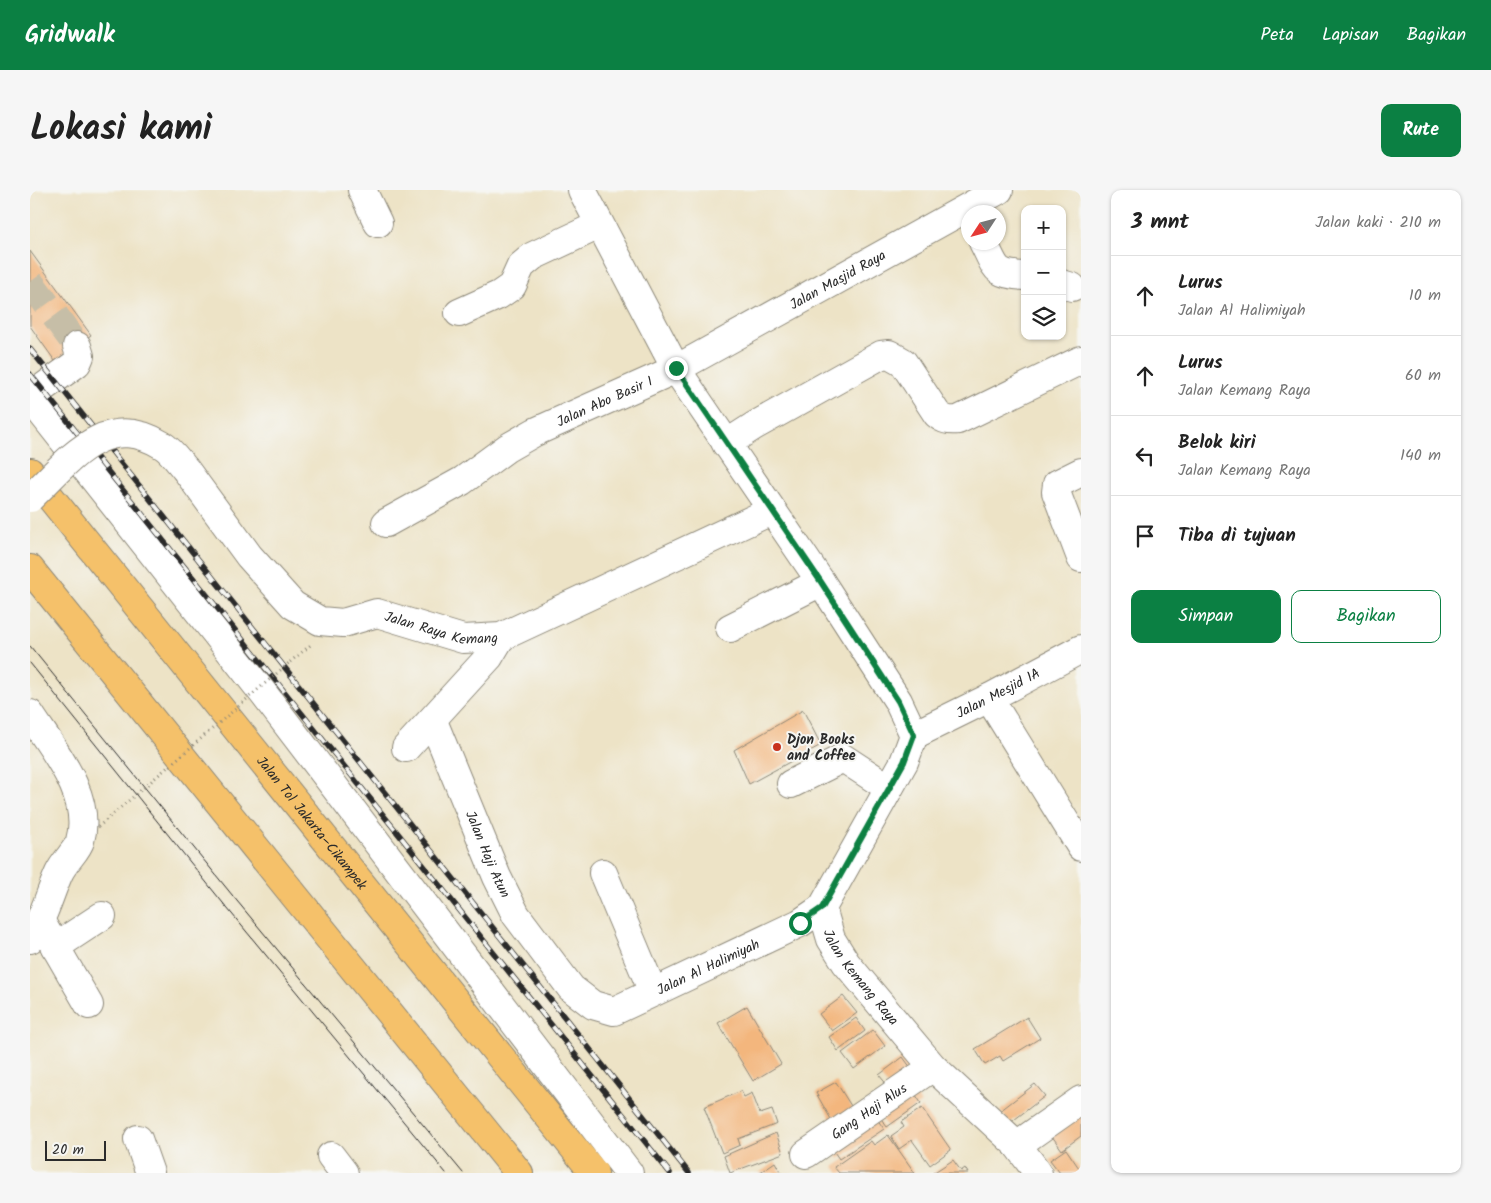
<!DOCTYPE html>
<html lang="id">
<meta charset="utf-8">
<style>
body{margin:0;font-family:Kalam,sans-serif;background:#f6f6f6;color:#222}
.controls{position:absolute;right:15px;top:15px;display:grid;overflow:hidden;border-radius:10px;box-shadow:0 1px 4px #0004}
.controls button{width:45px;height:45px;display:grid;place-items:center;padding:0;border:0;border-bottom:1px solid #e0e0e0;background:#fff;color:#222;font:25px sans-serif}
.compass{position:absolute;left:931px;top:15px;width:45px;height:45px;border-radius:50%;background:#fff;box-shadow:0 1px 4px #0004;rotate:234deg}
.scale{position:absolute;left:15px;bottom:12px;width:61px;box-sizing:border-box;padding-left:5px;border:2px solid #2b2b2b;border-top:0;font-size:14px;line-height:18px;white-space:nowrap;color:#2b2b2b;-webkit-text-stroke:4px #f6f6f2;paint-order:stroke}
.stop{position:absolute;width:15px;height:15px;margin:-11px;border:4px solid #0b8043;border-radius:50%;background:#fff}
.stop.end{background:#0b8043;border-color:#fff;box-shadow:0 1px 5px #0008}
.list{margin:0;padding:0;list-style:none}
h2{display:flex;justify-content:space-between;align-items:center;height:65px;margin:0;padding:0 20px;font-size:21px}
h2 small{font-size:16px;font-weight:400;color:#767676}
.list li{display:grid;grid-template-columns:32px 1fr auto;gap:15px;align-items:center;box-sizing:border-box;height:80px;padding:0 20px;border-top:1px solid #e0e0e0}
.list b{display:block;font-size:19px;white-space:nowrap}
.list p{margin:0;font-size:16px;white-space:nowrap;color:#767676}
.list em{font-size:16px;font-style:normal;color:#767676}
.actions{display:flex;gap:10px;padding:15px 20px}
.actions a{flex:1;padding:11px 0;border:1px solid #0b8043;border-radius:10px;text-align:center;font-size:18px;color:#0b8043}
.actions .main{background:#0b8043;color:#fff}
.icon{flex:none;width:28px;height:28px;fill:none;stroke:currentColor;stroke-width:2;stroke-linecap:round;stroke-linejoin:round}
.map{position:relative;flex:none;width:1051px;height:983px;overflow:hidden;border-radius:10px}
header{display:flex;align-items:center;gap:30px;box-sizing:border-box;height:70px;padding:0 25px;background:#0b8043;color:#fff}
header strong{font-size:24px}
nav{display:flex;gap:28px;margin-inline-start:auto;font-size:18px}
.intro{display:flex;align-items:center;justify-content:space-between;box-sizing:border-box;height:120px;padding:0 30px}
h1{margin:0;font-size:35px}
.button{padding:12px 22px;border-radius:10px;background:#0b8043;color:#fff;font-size:18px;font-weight:700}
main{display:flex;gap:30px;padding:0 30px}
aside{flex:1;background:#fff;border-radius:10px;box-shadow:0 1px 4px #0004}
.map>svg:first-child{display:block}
.building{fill:#f3b67d}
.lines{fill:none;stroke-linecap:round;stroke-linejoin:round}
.minor-tunnel{stroke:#c6bea7;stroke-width:28;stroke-dasharray:28 14;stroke-linecap:butt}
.minor-casing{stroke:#8c8778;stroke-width:30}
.highway-casing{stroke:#8c8778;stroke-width:30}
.path{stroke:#8c8778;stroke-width:3;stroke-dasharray:1 4;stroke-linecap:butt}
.minor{stroke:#fff;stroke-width:28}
.highway{stroke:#f5c16b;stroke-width:28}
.tram{stroke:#2b2b2b;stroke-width:1}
.rail-casing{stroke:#2b2b2b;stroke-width:5.5}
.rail{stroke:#f6f6f2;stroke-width:4;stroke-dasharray:11;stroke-linecap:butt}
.minor-bridge-casing{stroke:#8c8778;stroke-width:30;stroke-linecap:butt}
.path-bridge{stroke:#8c8778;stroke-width:3;stroke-dasharray:1 4;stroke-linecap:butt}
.minor-bridge{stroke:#fff;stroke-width:28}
.route{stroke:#0b8043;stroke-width:6}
.poi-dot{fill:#c8321e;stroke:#f6f6f2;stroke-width:2}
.labels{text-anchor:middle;stroke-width:4;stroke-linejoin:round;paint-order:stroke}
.street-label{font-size:14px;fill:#2b2b2b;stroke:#f6f6f2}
.poi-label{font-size:14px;font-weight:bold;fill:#2b2b2b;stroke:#f6f6f2;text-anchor:start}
</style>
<header>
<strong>Gridwalk</strong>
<nav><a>Peta</a><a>Lapisan</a><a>Bagikan</a></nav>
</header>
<div class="intro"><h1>Lokasi kami</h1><a class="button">Rute</a></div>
<main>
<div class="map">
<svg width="1051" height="983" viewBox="0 0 1051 983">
<rect width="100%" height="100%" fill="#f6f6f2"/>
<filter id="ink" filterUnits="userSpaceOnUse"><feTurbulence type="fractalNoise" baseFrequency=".02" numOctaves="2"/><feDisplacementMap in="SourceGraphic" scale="10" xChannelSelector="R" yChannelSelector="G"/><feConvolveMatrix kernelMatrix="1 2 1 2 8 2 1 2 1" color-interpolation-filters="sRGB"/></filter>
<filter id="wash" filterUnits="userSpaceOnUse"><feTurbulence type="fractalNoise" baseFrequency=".0096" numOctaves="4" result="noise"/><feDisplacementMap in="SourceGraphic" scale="20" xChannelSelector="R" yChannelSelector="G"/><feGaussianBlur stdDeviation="1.12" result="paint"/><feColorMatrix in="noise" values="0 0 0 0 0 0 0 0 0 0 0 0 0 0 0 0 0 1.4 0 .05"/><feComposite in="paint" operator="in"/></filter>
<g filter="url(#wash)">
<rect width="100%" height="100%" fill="#ede3c6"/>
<g id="blocks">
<path class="building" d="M 0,61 L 61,145 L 25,171 L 0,136 Z
M 773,520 L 791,555 L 719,594 L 704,560 Z
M 813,806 L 827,823 L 802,841 L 789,824 Z
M 717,816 L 751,874 L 723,891 L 688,833 Z
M 997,827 L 1010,848 L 973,871 L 970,866 L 955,875 L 945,859 Z
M 826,828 L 835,841 L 808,861 L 799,847 Z
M 843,840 L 855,856 L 824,879 L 812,863 Z
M 873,867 L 886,885 L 863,902 L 849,885 Z
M 806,892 L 826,924 L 806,938 L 786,903 Z
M 1005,894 L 1015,906 L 980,933 L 970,921 Z
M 882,899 L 891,913 L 857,937 L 847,923 Z
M 711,901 L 714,907 L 722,903 L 730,924 L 742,920 L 747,934 L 708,949 L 710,955 L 692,963 L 674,917 Z
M 892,918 L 921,960 L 900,975 L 882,950 L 869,959 L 861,946 L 874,937 L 871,932 Z
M 1051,918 L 1051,946 L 1032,960 L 1019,942 Z
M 845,926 L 854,939 L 809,969 L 800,956 Z
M 746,943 L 753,963 L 700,983 L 694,966 Z
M 858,945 L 885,983 L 809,983 L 804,977 L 841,951 L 844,955 Z
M 1036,959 L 1051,981 L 1051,983 L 1030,983 L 1020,970 Z
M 923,970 L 931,981 L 935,978 L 938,983 L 903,983 Z
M 745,972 L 751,983 L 729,983 Z"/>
</g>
</g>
<g filter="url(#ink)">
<use href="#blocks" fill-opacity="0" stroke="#8c8778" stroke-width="1"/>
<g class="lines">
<path class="minor-tunnel" d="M 0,92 L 47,156"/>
<defs>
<g id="minor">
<path d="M 332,0 L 348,33"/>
<path id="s1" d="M 552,0 L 646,179 L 791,392 L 868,511 L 884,545 L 874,572 L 792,718 L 801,749 L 816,773 L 903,877 L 987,955 L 1008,983"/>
<path d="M 953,52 C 967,79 963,84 995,86"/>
<path d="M 1032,94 L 1042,97"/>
<path d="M 429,123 L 469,105 L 482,96 L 491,76 L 503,66 L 569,35"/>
<path d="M 0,207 L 47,173 L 50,166 L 47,156"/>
<path d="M 0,208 L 233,503 L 599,983"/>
<path d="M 696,254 L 724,236 L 851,165 L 859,164 L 873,172 L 907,224 C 914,230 919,231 928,230 L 1051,170"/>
<path id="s2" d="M 156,280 L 219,366 L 263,415 L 290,431 L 313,433 L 347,423 L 433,449 L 471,447 L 741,321"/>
<path d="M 1051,282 L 1027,294 L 1026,302 L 1051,368"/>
<path id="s3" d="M 356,333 L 432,291 L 477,258 L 505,242 L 646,179 L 969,0"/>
<path d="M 700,438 L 791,392"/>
<path d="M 959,508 L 1051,657"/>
<path d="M 0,524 C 23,560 63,606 50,651 C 48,659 34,672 29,683 C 19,705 14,728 0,749"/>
<path id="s4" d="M 403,531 L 467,687 L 486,725 L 541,798 L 563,815 L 584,821 L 770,733 L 792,718"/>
<path id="s5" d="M 884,545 L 959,508 L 1051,459"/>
<path d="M 376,558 L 459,467 L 471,447"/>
<path d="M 761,594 L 813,568 L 859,598"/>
<path d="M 573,683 L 623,802"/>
<path d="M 11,732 L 59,815"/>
<path d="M 25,757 L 72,726"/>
<path d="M 108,949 L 120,983"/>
<path d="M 987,955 L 1051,910"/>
<path id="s6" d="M 776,964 L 903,877"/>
<path d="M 301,966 L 314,983"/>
</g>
<g id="highway">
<path id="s7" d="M 0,282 L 564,983"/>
<path d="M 0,379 L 489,983"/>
</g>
</defs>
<use href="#minor" class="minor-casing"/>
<use href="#highway" class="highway-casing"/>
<path class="path" d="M 260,472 L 283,453"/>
<use href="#minor" class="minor"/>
<use href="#highway" class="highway"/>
<path class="tram" d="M 0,456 L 207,711 L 433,983
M 0,473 L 197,718 L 416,983"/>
<defs>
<path id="rail" d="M 0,159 L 659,983
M 0,184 L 640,983"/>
</defs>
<use href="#rail" class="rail-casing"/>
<use href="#rail" class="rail"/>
<defs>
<path id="minor-bridge" d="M 0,308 C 39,271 74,220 132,255 C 141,260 149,272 156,280"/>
</defs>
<use href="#minor-bridge" class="minor-bridge-casing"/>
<path class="path-bridge" d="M 68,637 L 260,472"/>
<use href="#minor-bridge" class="minor-bridge"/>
</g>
</g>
<g class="lines" filter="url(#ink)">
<path class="route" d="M 646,178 L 791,392 L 868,511 L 884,545 L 874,572 L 792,718 L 770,733"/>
</g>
<circle class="poi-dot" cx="747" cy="557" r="5"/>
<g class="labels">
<g class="street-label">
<text dy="5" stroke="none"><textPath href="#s3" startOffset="514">Jalan Masjid Raya</textPath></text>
<text dy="5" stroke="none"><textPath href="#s3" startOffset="251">Jalan Abo Basir I</textPath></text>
<text dy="5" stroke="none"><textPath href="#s2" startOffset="329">Jalan Raya Kemang</textPath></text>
<text dy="5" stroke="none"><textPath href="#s5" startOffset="94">Jalan Mesjid 1A</textPath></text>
<text dy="5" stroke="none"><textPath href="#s7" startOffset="450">Jalan Tol Jakarta–Cikampek</textPath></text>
<text dy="5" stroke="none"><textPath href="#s4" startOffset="144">Jalan Haji Atun</textPath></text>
<text dy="5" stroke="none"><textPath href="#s4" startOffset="456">Jalan Al Halimiyah</textPath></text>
<text dy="5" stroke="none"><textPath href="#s1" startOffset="916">Jalan Kemang Raya</textPath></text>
<text dy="5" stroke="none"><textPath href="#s6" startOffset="76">Gang Haji Alus</textPath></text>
</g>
<g class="poi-label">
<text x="757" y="554">Djon Books<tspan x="757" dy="16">and Coffee</tspan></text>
</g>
</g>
</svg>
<div class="controls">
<button>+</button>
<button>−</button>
<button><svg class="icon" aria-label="layers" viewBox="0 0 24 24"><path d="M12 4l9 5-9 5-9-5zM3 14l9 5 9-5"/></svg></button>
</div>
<svg class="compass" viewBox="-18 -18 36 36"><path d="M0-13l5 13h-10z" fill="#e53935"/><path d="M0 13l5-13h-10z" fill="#767676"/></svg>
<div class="scale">20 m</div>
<div class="stop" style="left:770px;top:733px"></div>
<div class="stop end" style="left:646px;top:178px"></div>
</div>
<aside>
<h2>3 mnt<small>Jalan kaki · 210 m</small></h2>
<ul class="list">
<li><svg class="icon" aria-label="ahead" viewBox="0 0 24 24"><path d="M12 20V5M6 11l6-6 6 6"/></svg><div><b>Lurus</b><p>Jalan Al Halimiyah</p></div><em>10 m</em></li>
<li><svg class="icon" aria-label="ahead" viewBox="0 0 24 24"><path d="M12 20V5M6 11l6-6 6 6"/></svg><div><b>Lurus</b><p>Jalan Kemang Raya</p></div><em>60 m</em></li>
<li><svg class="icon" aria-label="left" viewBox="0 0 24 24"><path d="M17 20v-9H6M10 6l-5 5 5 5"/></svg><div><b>Belok kiri</b><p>Jalan Kemang Raya</p></div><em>140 m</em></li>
<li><svg class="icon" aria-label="arrive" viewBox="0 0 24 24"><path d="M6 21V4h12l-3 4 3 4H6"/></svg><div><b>Tiba di tujuan</b></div></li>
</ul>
<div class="actions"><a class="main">Simpan</a><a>Bagikan</a></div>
</aside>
</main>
